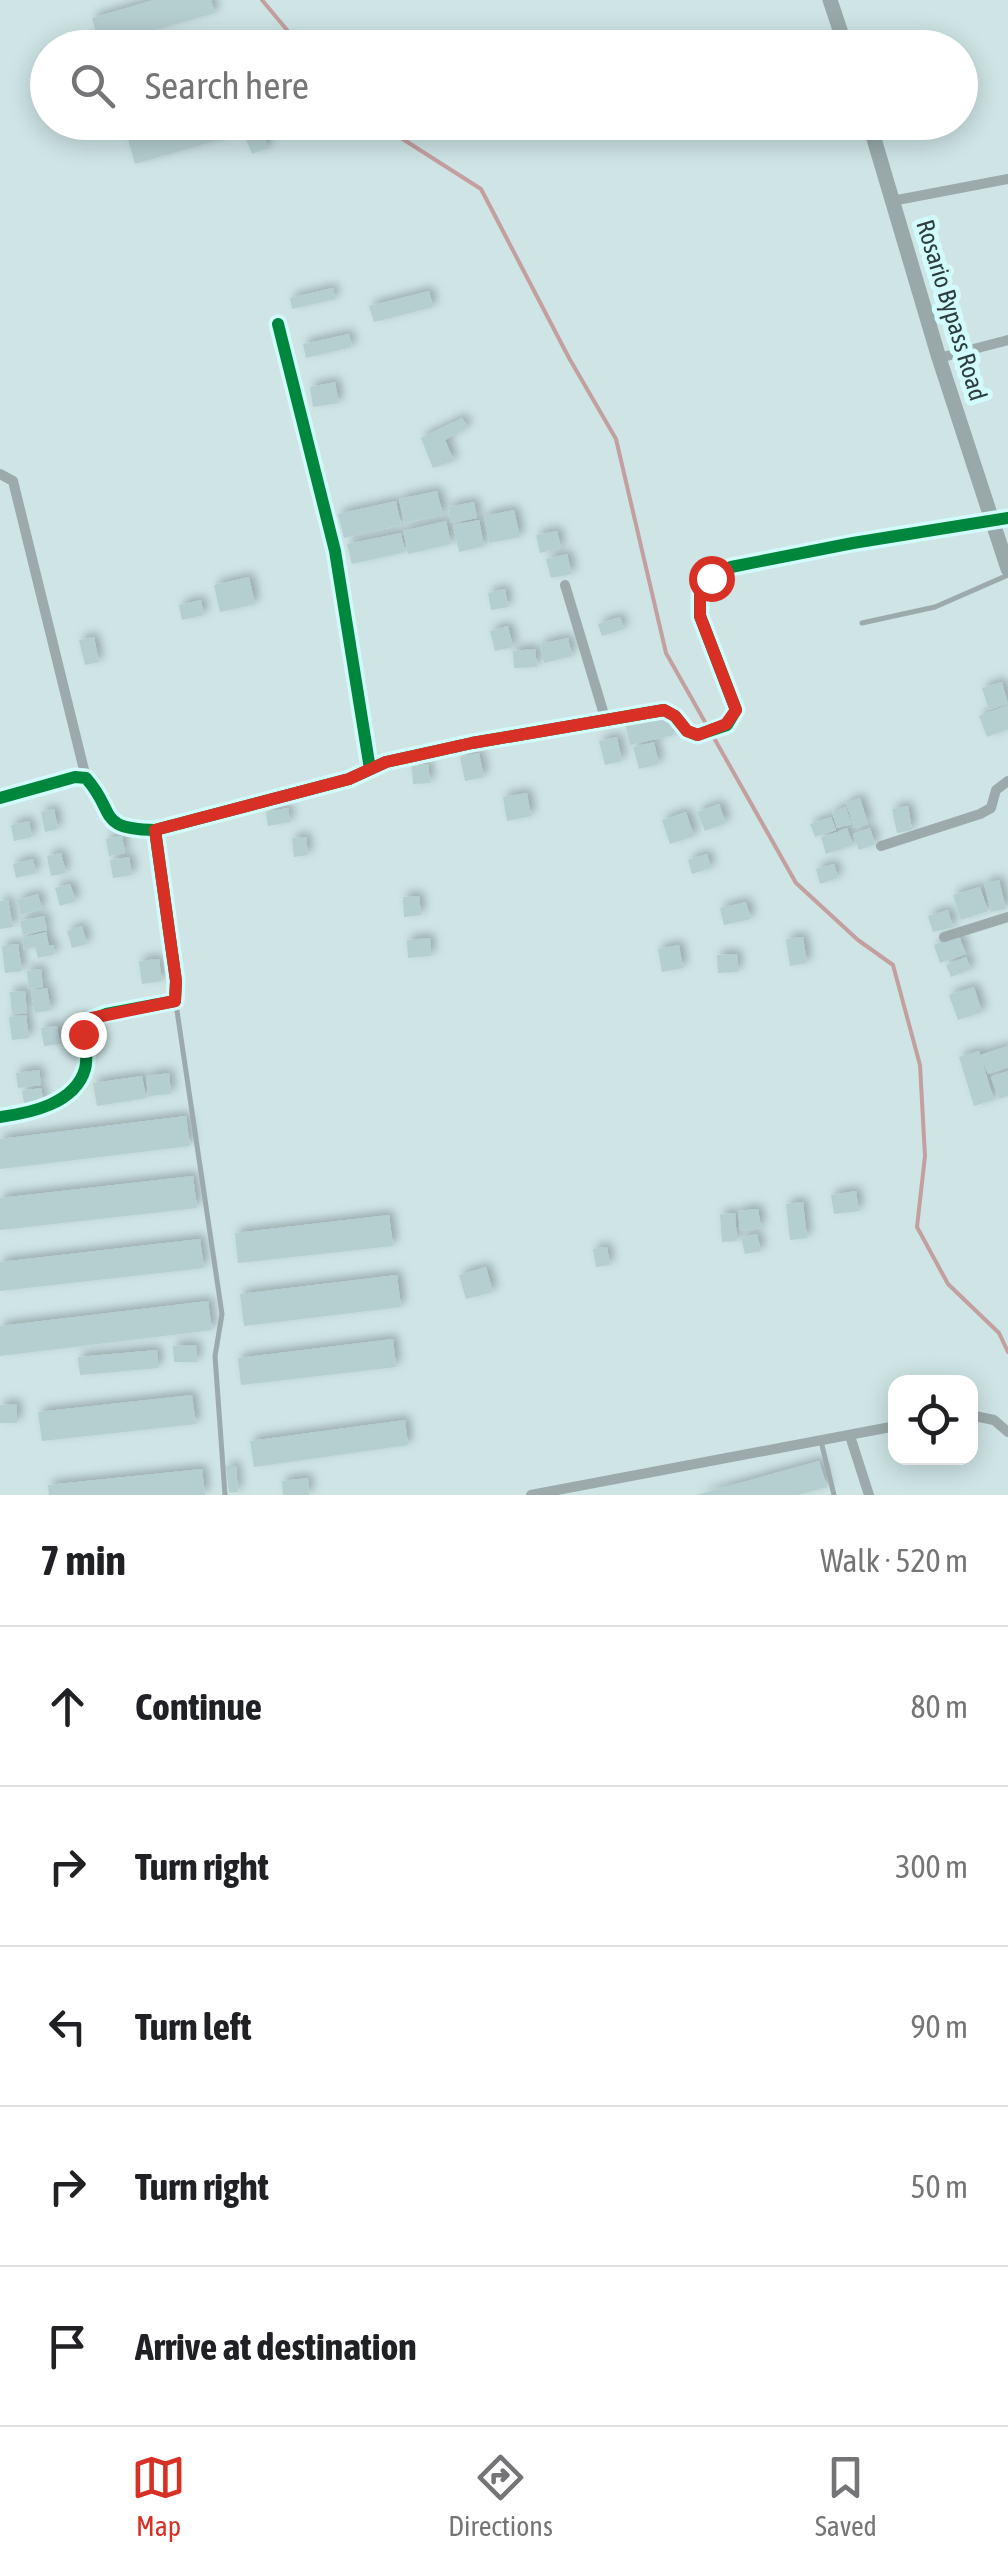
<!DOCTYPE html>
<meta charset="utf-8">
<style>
body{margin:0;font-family:"Asap Condensed",sans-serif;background:#f2f2f2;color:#202124}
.controls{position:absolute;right:30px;bottom:30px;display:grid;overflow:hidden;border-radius:20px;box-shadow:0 5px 25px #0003}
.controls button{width:90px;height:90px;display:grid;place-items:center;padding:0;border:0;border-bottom:2px solid #e0e0e0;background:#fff;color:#202124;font:50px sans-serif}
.stop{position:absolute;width:30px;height:30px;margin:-22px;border:8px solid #d93025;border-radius:50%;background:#fff}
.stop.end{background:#d93025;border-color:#fff;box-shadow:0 2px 10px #0008}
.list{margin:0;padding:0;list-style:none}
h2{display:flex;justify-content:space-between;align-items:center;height:130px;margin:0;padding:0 40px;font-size:42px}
h2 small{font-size:32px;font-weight:400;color:#757577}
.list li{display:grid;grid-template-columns:65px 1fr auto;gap:30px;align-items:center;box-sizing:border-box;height:160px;padding:0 40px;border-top:2px solid #e0e0e0}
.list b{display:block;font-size:38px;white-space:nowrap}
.list em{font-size:32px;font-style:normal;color:#757577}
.icon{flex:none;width:55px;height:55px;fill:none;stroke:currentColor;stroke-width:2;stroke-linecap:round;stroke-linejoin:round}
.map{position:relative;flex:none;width:1008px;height:1495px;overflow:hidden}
.search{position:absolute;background:#fff;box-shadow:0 5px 25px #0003;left:30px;right:30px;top:30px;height:110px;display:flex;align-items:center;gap:25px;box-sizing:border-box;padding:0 35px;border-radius:55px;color:#757577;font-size:38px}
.sheet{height:930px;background:#fff}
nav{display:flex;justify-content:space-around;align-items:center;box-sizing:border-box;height:140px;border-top:2px solid #e0e0e0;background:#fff;font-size:28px;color:#757577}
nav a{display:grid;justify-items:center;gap:5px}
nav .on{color:#d93025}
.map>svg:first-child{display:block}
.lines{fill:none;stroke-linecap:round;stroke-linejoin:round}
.stream{stroke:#c49fa0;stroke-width:4}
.building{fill:#b5cecf;filter:url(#shadow)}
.lane{stroke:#9caaab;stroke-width:5}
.street{stroke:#9caaab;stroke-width:10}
.secondary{stroke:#99a9aa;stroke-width:15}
.cycleway-casing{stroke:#d2fbfb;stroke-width:19}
.cycleway{stroke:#00873e;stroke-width:12}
.route{stroke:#d93025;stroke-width:12}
.labels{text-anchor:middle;stroke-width:10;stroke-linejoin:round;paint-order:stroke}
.street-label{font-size:25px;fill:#2e3e3e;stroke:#d2fbfb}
</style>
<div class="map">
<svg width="1008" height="1495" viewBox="0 0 1008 1495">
<defs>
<filter id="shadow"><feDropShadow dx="4.5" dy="-4.5" stdDeviation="5" flood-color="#0004"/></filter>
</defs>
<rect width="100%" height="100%" fill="#cee4e5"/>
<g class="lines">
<path class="stream" d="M 262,0 L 302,48
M 376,122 L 481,189 L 569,358 L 616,439 L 666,653 L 796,883 L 858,940 L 893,965 L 920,1065 L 925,1156 L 917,1227 L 948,1284 L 999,1333 L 1008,1352"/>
</g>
<path class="building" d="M 154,0 L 211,0 L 215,13 L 100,46 L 92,18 Z
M 185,122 L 274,122 L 274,124 L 135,164 L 128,139 Z
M 263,133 L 268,148 L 252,154 L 246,139 Z
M 333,288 L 335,299 L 292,309 L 290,298 Z
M 429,291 L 433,307 L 374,322 L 369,306 Z
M 349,334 L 352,347 L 306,358 L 303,344 Z
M 335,382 L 339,403 L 313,407 L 310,387 Z
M 462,418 L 468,427 L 445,440 L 454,461 L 433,468 L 421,438 Z
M 437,491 L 443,515 L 404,523 L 399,499 Z
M 396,501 L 401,525 L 344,538 L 338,514 Z
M 474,502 L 477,518 L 451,523 L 448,507 Z
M 514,510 L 520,537 L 489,543 L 484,516 Z
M 479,520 L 484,546 L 459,552 L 453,525 Z
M 446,521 L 451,544 L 408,554 L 403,531 Z
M 557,531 L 561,548 L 540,553 L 536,535 Z
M 401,533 L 405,552 L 352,564 L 347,544 Z
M 567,554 L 572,574 L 551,578 L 546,559 Z
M 249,577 L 255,604 L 220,612 L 214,585 Z
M 505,589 L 508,607 L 491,610 L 488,593 Z
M 201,600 L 204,615 L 182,620 L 179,605 Z
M 620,617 L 624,629 L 602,636 L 598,624 Z
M 508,626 L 513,647 L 495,651 L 490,631 Z
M 94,637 L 99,662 L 85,665 L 79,640 Z
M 568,638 L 572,656 L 544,663 L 540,644 Z
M 535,649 L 537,667 L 514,668 L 513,651 Z
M 1002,682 L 1008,704 L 989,710 L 982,688 Z
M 1008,705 L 1008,729 L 987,737 L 979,716 Z
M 669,715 L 674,735 L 630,745 L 626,725 Z
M 617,737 L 622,761 L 605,765 L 599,741 Z
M 654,742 L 659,764 L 639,769 L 633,747 Z
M 479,753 L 484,777 L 465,781 L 460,757 Z
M 428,764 L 430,783 L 413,784 L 412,766 Z
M 527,793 L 531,816 L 507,821 L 503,797 Z
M 860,798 L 868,824 L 854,828 L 846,803 Z
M 719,804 L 726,823 L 705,831 L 697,812 Z
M 908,806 L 912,830 L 897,833 L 892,809 Z
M 846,807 L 851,824 L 837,828 L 832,812 Z
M 288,808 L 290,822 L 268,826 L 266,812 Z
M 54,809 L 58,829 L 45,832 L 41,812 Z
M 686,812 L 694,836 L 670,844 L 662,820 Z
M 831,817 L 836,830 L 815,837 L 810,824 Z
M 29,821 L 32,837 L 14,841 L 11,825 Z
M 847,828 L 853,845 L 826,854 L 821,837 L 837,832 L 838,836 L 838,831 Z
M 870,828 L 875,844 L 859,850 L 853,834 Z
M 122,836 L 125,853 L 109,856 L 106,839 Z
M 306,837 L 308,855 L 294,857 L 292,838 Z
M 61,853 L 66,873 L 51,876 L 47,856 Z
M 707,854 L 711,868 L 692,874 L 688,860 Z
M 129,857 L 132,875 L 113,878 L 110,860 Z
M 33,859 L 36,873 L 16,878 L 13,864 Z
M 834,864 L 838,878 L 820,884 L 816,869 Z
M 999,880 L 1006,909 L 991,912 L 984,884 Z
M 70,884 L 76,901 L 60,906 L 55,888 Z
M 980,887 L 988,911 L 961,920 L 953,895 Z
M 38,894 L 42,909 L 21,915 L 17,900 Z
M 419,896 L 421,915 L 404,917 L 403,897 Z
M 8,900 L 13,927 L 0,929 L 0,901 Z
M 746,902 L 751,919 L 724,925 L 720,908 Z
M 948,910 L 953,927 L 933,932 L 928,916 Z
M 44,916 L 47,930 L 23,935 L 20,921 Z
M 82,926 L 87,944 L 72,948 L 67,931 Z
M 46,932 L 49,946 L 53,945 L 55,954 L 38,958 L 35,947 L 24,950 L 22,938 Z
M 959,936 L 966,954 L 940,963 L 934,945 Z
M 803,937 L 807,963 L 790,966 L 786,939 Z
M 430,938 L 431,956 L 408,958 L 407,940 Z
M 18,944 L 22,971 L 5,973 L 2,946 Z
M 679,945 L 683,968 L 662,972 L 658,949 Z
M 737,954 L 738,972 L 718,973 L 717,955 Z
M 966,957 L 971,969 L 951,977 L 946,965 Z
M 159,959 L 162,981 L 142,984 L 139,961 Z
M 41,969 L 43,987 L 29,989 L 27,971 Z
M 974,987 L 982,1012 L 958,1020 L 949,995 Z
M 47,988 L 51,1010 L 35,1013 L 31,991 Z
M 25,991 L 27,1013 L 12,1014 L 10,992 Z
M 26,1015 L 29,1038 L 12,1040 L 9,1017 Z
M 57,1026 L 60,1044 L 44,1046 L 41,1028 Z
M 1008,1046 L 1008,1067 L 988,1074 L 982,1061 L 994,1100 L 974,1106 L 959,1057 L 979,1051 L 980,1055 Z
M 39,1070 L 41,1085 L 18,1088 L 16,1073 Z
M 1008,1071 L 1008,1096 L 999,1099 L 991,1077 Z
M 169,1073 L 171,1094 L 148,1096 L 146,1076 Z
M 142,1076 L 146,1098 L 97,1106 L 93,1083 Z
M 41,1088 L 44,1104 L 25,1108 L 22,1091 Z
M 186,1116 L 190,1146 L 0,1169 L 0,1139 Z
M 193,1176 L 197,1208 L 0,1230 L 0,1198 Z
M 856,1191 L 859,1211 L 834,1214 L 831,1195 Z
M 803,1202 L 807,1238 L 790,1240 L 786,1204 Z
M 758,1209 L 761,1228 L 740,1231 L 738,1211 Z
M 735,1213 L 737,1241 L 722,1242 L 720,1214 Z
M 389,1215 L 393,1246 L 238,1263 L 235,1233 Z
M 757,1234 L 761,1251 L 745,1254 L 741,1238 Z
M 200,1239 L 204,1268 L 0,1291 L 0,1262 Z
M 607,1247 L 610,1265 L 596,1267 L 593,1249 Z
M 486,1267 L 493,1292 L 466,1299 L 459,1275 Z
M 397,1275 L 401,1307 L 244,1326 L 240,1294 Z
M 208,1301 L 212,1330 L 0,1356 L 0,1326 Z
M 393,1339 L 396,1367 L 241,1385 L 238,1358 Z
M 196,1345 L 197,1362 L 174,1362 L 173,1346 Z
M 157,1350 L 158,1368 L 80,1375 L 78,1357 Z
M 192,1395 L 196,1424 L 42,1441 L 38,1412 Z
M 17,1404 L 17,1423 L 0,1423 L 0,1405 Z
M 405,1420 L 408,1445 L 254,1467 L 250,1441 Z
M 819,1461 L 827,1487 L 798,1495 L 696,1495 Z
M 226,1466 L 236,1466 L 238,1492 L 229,1493 Z
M 202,1469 L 205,1495 L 49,1495 L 48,1485 Z
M 308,1478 L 309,1495 L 283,1495 L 282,1481 Z"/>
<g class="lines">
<path class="lane" d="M 862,623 L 935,607 L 1008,575
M 176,1004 L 222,1314 L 215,1356 L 225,1495
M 821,1441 L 834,1495"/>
<path class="street" d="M 892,201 L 1008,179
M 278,324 L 335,551 L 370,769
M 939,358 L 1008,340
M 0,474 L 13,481 L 86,778
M 565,585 L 606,721
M 0,798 L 75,777 L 86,778 C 117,813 96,829 155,830 L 349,779 L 386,762 L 472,743 L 664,710 L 675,716 L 687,731 L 697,735 L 727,725 L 736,710 L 700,616 L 700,594 L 711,578 L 731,567 L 853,543 L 1008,518
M 881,846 L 980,814 L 991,808 L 996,790 L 1008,781
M 944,937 L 1008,917
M 0,1117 C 30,1113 75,1104 85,1069 C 89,1055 83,1037 85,1022 L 106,1014 L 175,1001 L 176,981 L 155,830
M 970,1415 L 994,1420 L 1008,1432
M 850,1436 L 869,1495
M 531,1495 L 896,1426"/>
<path class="secondary" d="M 830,0 L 846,48
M 869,122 L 939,358 L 1008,569"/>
<defs>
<path id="cycleway" d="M 278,324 L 335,551 L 370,769
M 0,798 L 75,777 L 86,778 C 117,813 96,829 155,830 L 349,779 L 386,762 L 472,743 L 664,710 L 675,716 L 687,731 L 697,735 L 727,725 L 736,710 L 700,616 L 700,594 L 711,578 L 731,567 L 853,543 L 1008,518
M 0,1117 C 30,1113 75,1104 85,1069 C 89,1055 83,1037 85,1022 L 106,1014 L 175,1001 L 176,981 L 155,830"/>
</defs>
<use href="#cycleway" class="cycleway-casing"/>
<use href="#cycleway" class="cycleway"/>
</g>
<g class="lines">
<path class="route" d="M 83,1034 L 86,1022 L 92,1018 L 175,1001 L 176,981 L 155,830 L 349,779 L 386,762 L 472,743 L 664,710 L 675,716 L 687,731 L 698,735 L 726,724 L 736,710 L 700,616 L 700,594 L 711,578"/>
</g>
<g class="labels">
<g class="street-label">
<text transform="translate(952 310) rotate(73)" y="9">Rosario Bypass Road</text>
</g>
</g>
</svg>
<div class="controls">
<button><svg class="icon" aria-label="locate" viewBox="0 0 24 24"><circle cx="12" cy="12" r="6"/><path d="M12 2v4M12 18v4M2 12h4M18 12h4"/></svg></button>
</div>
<div class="stop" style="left:711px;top:578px"></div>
<div class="stop end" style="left:83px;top:1034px"></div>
<div class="search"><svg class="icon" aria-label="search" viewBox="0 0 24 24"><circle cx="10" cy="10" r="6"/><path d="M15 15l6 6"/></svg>Search here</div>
</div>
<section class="sheet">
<h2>7 min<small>Walk · 520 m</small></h2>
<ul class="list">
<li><svg class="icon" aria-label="ahead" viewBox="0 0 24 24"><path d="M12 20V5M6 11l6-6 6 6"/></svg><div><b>Continue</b></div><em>80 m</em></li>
<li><svg class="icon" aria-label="right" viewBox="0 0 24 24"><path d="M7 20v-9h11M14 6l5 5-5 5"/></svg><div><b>Turn right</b></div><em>300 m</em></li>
<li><svg class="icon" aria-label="left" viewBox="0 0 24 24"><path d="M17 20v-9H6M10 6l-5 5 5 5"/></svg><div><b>Turn left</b></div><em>90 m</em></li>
<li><svg class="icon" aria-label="right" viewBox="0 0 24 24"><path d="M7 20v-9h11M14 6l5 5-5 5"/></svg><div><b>Turn right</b></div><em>50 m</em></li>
<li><svg class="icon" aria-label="arrive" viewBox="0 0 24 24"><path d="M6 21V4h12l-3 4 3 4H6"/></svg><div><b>Arrive at destination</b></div></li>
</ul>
</section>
<nav>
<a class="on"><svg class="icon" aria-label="map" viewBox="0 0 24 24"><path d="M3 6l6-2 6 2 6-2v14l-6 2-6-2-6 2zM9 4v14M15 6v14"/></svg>Map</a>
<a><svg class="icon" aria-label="directions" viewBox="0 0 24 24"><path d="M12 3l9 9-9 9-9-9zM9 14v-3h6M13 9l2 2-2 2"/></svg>Directions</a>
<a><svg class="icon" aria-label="saved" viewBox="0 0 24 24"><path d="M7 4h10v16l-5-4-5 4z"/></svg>Saved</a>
</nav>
